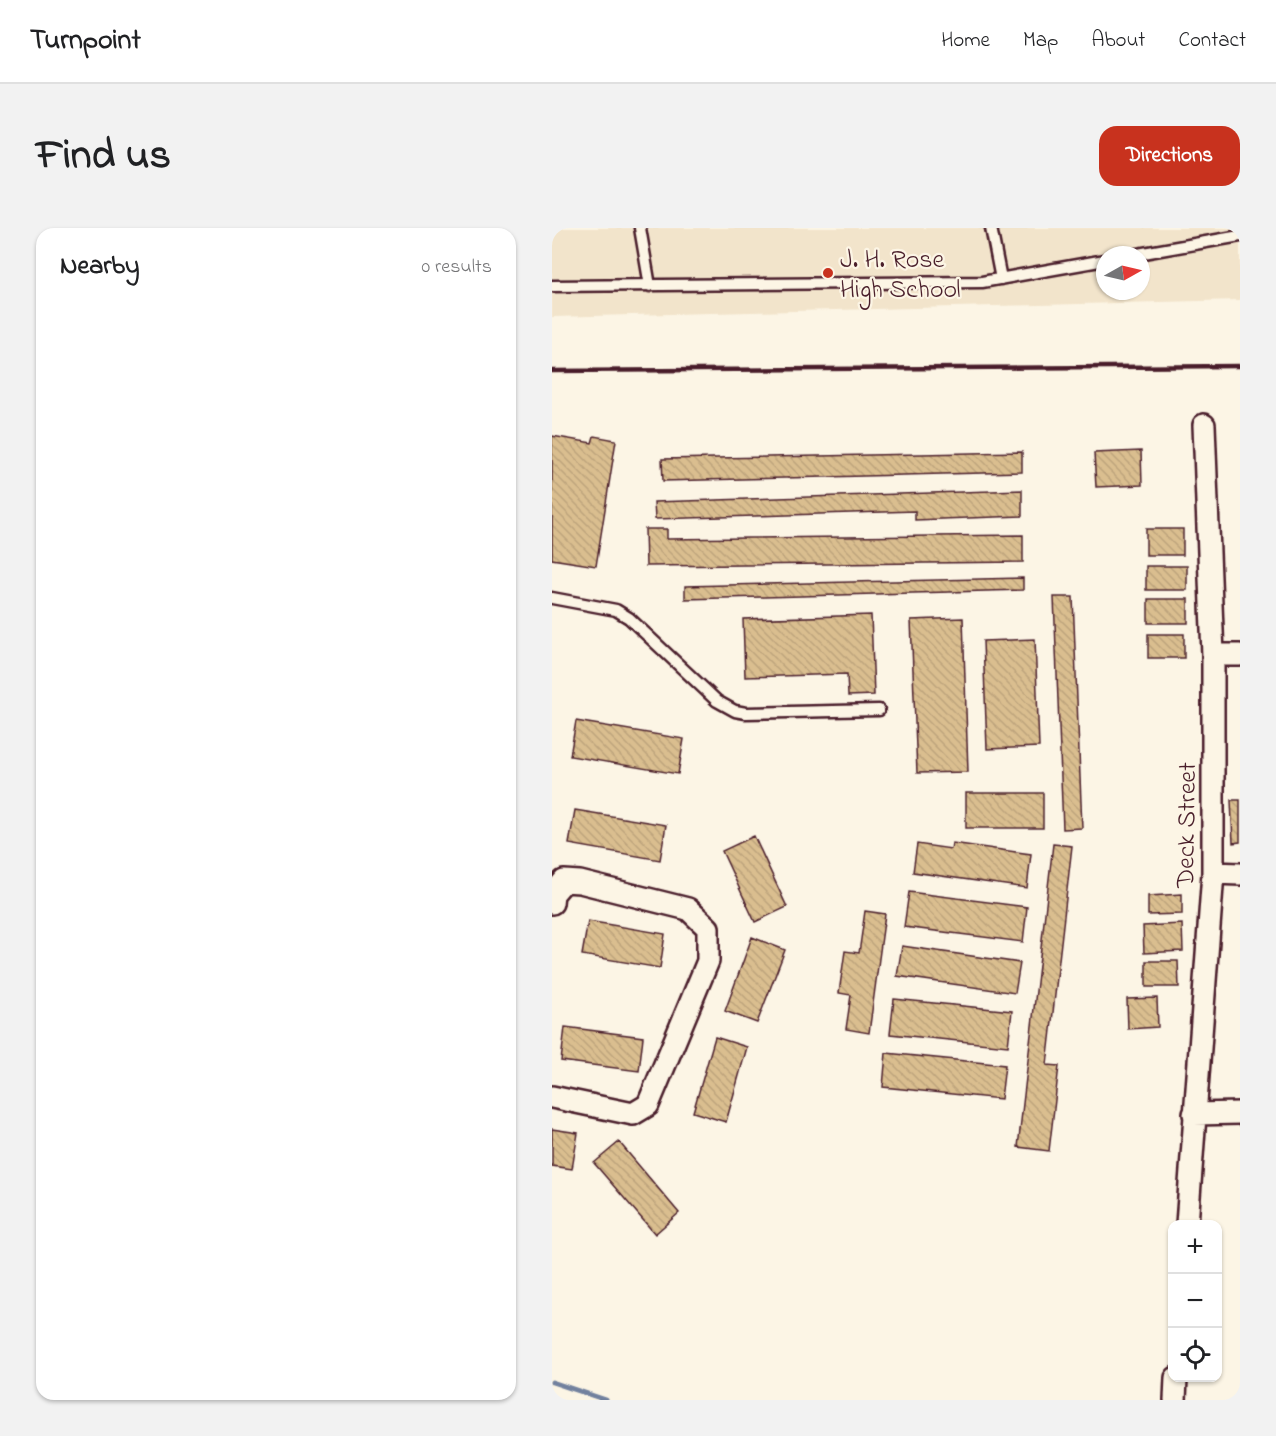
<!DOCTYPE html>
<meta charset="utf-8">
<style>
body{margin:0;font-family:"Indie Flower",sans-serif;background:#f2f2f2;color:#202124}
.controls{position:absolute;right:18px;bottom:18px;display:grid;overflow:hidden;border-radius:12px;box-shadow:0 2px 4px #0004}
.controls button{width:54px;height:54px;display:grid;place-items:center;padding:0;border:0;border-bottom:2px solid #e0e0e0;background:#fff;color:#202124;font:30px sans-serif}
.compass{position:absolute;left:544px;top:18px;width:54px;height:54px;border-radius:50%;background:#fff;box-shadow:0 2px 4px #0004;rotate:82deg}
.list{margin:0;padding:0;list-style:none}
h2{display:flex;justify-content:space-between;align-items:center;height:78px;margin:0;padding:0 24px;font-size:26px}
h2 small{font-size:20px;font-weight:400;color:#757577}
.icon{flex:none;width:33px;height:33px;fill:none;stroke:currentColor;stroke-width:2;stroke-linecap:round;stroke-linejoin:round}
.map{position:relative;flex:none;width:688px;height:1172px;overflow:hidden;border-radius:18px}
header{display:flex;align-items:center;gap:36px;box-sizing:border-box;height:84px;padding:0 30px;background:#fff;border-bottom:2px solid #e0e0e0}
header strong{font-size:28px}
nav{display:flex;gap:33px;margin-inline-start:auto;font-size:21px}
.intro{display:flex;align-items:center;justify-content:space-between;box-sizing:border-box;height:144px;padding:0 36px}
h1{margin:0;font-size:42px}
.button{padding:15px 27px;border-radius:18px;background:#c8321e;color:#fff;font-size:21px;font-weight:700}
main{display:flex;gap:36px;padding:0 36px}
aside{flex:1;background:#fff;border-radius:18px;box-shadow:0 2px 4px #0004}
.map>svg:first-child{display:block}
.built{fill:#f2e4cb;fill-rule:evenodd}
.lines{fill:none;stroke-linecap:round;stroke-linejoin:round}
.stream{stroke:#72819e;stroke-width:5}
.building{fill:url(#building-back-hatch);stroke:#4a1f2b;stroke-width:1.5}
.service-casing{stroke:#4a1f2b;stroke-width:15}
.minor-casing{stroke:#4a1f2b;stroke-width:26}
.service{stroke:#fcf5e5;stroke-width:10}
.minor{stroke:#fcf5e5;stroke-width:21}
.rail{stroke:#4a1f2b;stroke-width:4.5}
.poi-dot{fill:#c8321e;stroke:#fcf5e5;stroke-width:2}
.labels{text-anchor:middle;stroke-width:4.5;stroke-linejoin:round;paint-order:stroke}
.poi-label{font-size:26px;fill:#4a1f2b;stroke:#fcf5e5;text-anchor:start}
.street-label{font-size:26px;fill:#4a1f2b;stroke:#fcf5e5}
</style>
<header>
<strong>Turnpoint</strong>
<nav><a>Home</a><a>Map</a><a>About</a><a>Contact</a></nav>
</header>
<div class="intro"><h1>Find us</h1><a class="button">Directions</a></div>
<main>
<aside>
<h2>Nearby<small>0 results</small></h2>
<ul class="list">
</ul>
</aside>
<div class="map">
<svg width="688" height="1172" viewBox="0 0 688 1172">
<defs>
<pattern id="building-back-hatch" width="6" height="6" patternUnits="userSpaceOnUse" patternTransform="scale(1.5)"><rect width="6" height="6" fill="#dabe8f"/><path d="M-1 5l2 2M0 0l6 6M5-1l2 2" fill="none" stroke="#bda37c"/></pattern>
</defs>
<rect width="100%" height="100%" fill="#fcf5e5"/>
<filter id="ink" filterUnits="userSpaceOnUse"><feTurbulence type="fractalNoise" baseFrequency=".0167" numOctaves="2"/><feDisplacementMap in="SourceGraphic" scale="12" xChannelSelector="R" yChannelSelector="G"/><feConvolveMatrix kernelMatrix="1 2 1 2 8 2 1 2 1" color-interpolation-filters="sRGB"/></filter>
<g filter="url(#ink)">
<path class="built" d="M 0,0 L 688,0 L 688,72 L 0,89 ZM 553,27 L 589,27 L 589,63 L 553,63 Z"/>
<g class="lines">
<path class="stream" d="M 0,1154 L 54,1172"/>
</g>
<path class="building" d="M 0,208 L 40,215 L 42,208 L 64,212 L 44,338 L 0,331 Z
M 589,223 L 590,257 L 544,259 L 542,225 Z
M 470,224 L 470,244 L 111,253 L 110,231 Z
M 470,262 L 470,288 L 363,292 L 363,283 L 103,291 L 102,274 Z
M 93,301 L 115,301 L 115,311 L 471,307 L 471,334 L 94,338 Z
M 594,301 L 631,301 L 631,327 L 594,327 Z
M 594,338 L 635,338 L 635,362 L 594,362 Z
M 471,350 L 471,362 L 133,371 L 133,358 Z
M 502,369 L 521,369 L 530,600 L 511,601 Z
M 596,371 L 636,371 L 636,395 L 596,395 Z
M 319,387 L 322,467 L 296,468 L 295,446 L 193,449 L 191,391 Z
M 411,390 L 416,544 L 365,545 L 359,392 Z
M 596,406 L 632,406 L 632,430 L 596,430 Z
M 483,411 L 487,519 L 435,521 L 431,413 Z
M 24,493 L 132,511 L 126,546 L 18,528 Z
M 414,565 L 491,565 L 491,600 L 414,600 Z
M 679,572 L 688,572 L 688,614 L 681,615 Z
M 23,582 L 114,597 L 108,632 L 17,616 Z
M 202,608 L 235,679 L 203,694 L 170,623 Z
M 400,615 L 479,626 L 475,660 L 361,644 L 365,616 L 399,621 Z
M 501,616 L 520,618 L 495,837 L 507,838 L 497,923 L 466,919 Z
M 357,664 L 475,679 L 471,714 L 352,699 Z
M 630,666 L 630,686 L 596,687 L 596,668 Z
M 313,683 L 333,686 L 317,805 L 294,801 L 299,767 L 287,765 L 293,723 L 307,725 Z
M 36,693 L 113,706 L 108,740 L 30,727 Z
M 630,696 L 631,723 L 592,725 L 591,698 Z
M 200,709 L 233,722 L 205,795 L 173,783 Z
M 350,718 L 468,735 L 463,765 L 345,748 Z
M 594,733 L 626,733 L 627,759 L 594,759 Z
M 605,770 L 606,799 L 576,801 L 575,771 Z
M 342,771 L 460,783 L 456,818 L 338,806 Z
M 13,799 L 91,809 L 87,843 L 9,833 Z
M 163,809 L 195,819 L 174,894 L 141,884 Z
M 334,825 L 453,837 L 449,871 L 331,859 Z
M 0,901 L 26,905 L 20,941 L 0,938 Z
M 67,914 L 127,985 L 103,1006 L 42,935 Z"/>
<g class="lines">
<defs>
<path id="service" d="M 88,0 L 98,58
M 439,0 L 449,51
M 580,27 L 688,8
M 0,58 L 430,54 L 553,32
M 0,370 L 64,382 L 77,390 L 165,473 L 183,483 L 194,485 L 327,482"/>
<path id="minor" d="M 661,427 L 688,427
M 661,645 L 688,646
M 0,675 L 1,666 L 12,653 L 28,654 L 136,681 L 156,700 L 156,733 L 96,877 L 81,886 L 0,869
M 642,886 L 688,885
M 635,996 L 661,645 L 661,427 L 652,197
M 623,1172 L 624,1150"/>
</defs>
<use href="#service" class="service-casing"/>
<use href="#minor" class="minor-casing"/>
<use href="#service" class="service"/>
<use href="#minor" class="minor"/>
<path class="rail" d="M 0,143 L 688,138"/>
</g>
</g>
<circle class="poi-dot" cx="276" cy="45" r="6"/>
<g class="labels">
<g class="poi-label">
<text x="288" y="39">J. H. Rose<tspan x="288" dy="30">High School</tspan></text>
</g>
<g class="street-label">
<text transform="translate(633 597) rotate(-89)" y="9">Deck Street</text>
</g>
</g>
</svg>
<div class="controls">
<button>+</button>
<button>−</button>
<button><svg class="icon" aria-label="locate" viewBox="0 0 24 24"><circle cx="12" cy="12" r="6"/><path d="M12 2v4M12 18v4M2 12h4M18 12h4"/></svg></button>
</div>
<svg class="compass" viewBox="-18 -18 36 36"><path d="M0-13l5 13h-10z" fill="#e53935"/><path d="M0 13l5-13h-10z" fill="#757577"/></svg>
</div>
</main>
